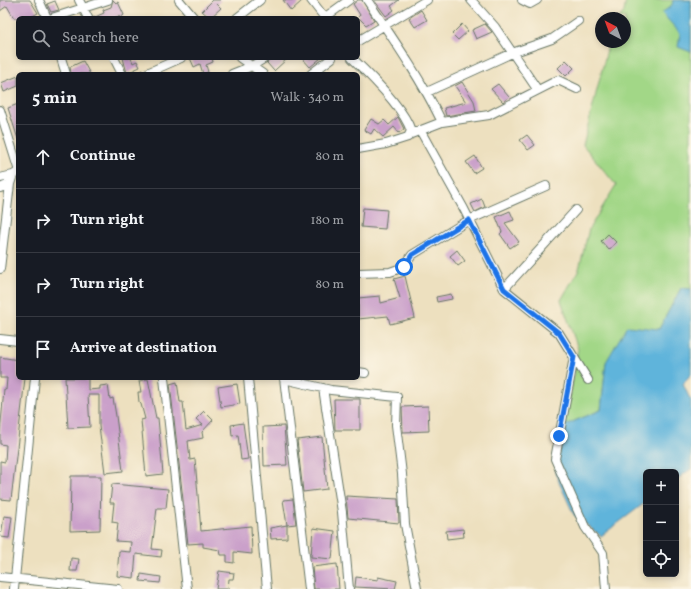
<!DOCTYPE html>
<meta charset="utf-8">
<style>
body{margin:0;font-family:Vollkorn,serif;background:#242831;color:#f1f3f6}
.controls{position:absolute;right:12px;bottom:12px;display:grid;overflow:hidden;border-radius:6px;box-shadow:0 2px 6px #0003}
.controls button{width:36px;height:36px;display:grid;place-items:center;padding:0;border:0;border-bottom:1px solid #363941;background:#171b24;color:#f1f3f6;font:20px sans-serif}
.compass{position:absolute;left:595px;top:12px;width:36px;height:36px;border-radius:50%;background:#171b24;box-shadow:0 2px 6px #0003;rotate:319deg}
.stop{position:absolute;width:12px;height:12px;margin:-9px;border:3px solid #1a73e8;border-radius:50%;background:#fff}
.stop.end{background:#1a73e8;border-color:#fff;box-shadow:0 1px 4px #0008}
.list{margin:0;padding:0;list-style:none}
h2{display:flex;justify-content:space-between;align-items:center;height:52px;margin:0;padding:0 16px;font-size:17px}
h2 small{font-size:13px;font-weight:400;color:#9ea1a6}
.list li{display:grid;grid-template-columns:26px 1fr auto;gap:12px;align-items:center;box-sizing:border-box;height:64px;padding:0 16px;border-top:1px solid #363941}
.list b{display:block;font-size:15px;white-space:nowrap}
.list em{font-size:13px;font-style:normal;color:#9ea1a6}
.icon{flex:none;width:22px;height:22px;fill:none;stroke:currentColor;stroke-width:2;stroke-linecap:round;stroke-linejoin:round}
.map{position:relative;flex:none;width:691px;height:589px;overflow:hidden}
.search{position:absolute;background:#171b24;box-shadow:0 2px 6px #0003;left:16px;top:16px;width:344px;height:44px;display:flex;align-items:center;gap:10px;box-sizing:border-box;padding:0 14px;border-radius:6px;color:#9ea1a6;font-size:15px}
.panel{position:absolute;background:#171b24;box-shadow:0 2px 6px #0003;left:16px;top:72px;width:344px;height:308px;border-radius:6px}
.map>svg:first-child{display:block}
.green{fill:#a2d787;stroke:#608a5e}
.water{fill:#5eb4db;stroke:#3e7888}
.building{fill:#caa0ca}
.lines{fill:none;stroke-linecap:round;stroke-linejoin:round}
.street-casing{stroke:#677665;stroke-width:10}
.street{stroke:#fff;stroke-width:8}
.route{stroke:#1a73e8;stroke-width:5}
</style>
<div class="map">
<svg width="691" height="589" viewBox="0 0 691 589">
<rect width="100%" height="100%" fill="#fcf5e5"/>
<filter id="ink" filterUnits="userSpaceOnUse"><feTurbulence type="fractalNoise" baseFrequency=".025" numOctaves="2"/><feDisplacementMap in="SourceGraphic" scale="8" xChannelSelector="R" yChannelSelector="G"/><feConvolveMatrix kernelMatrix="1 2 1 2 8 2 1 2 1" color-interpolation-filters="sRGB"/></filter>
<filter id="wash" filterUnits="userSpaceOnUse"><feTurbulence type="fractalNoise" baseFrequency=".012" numOctaves="4" result="noise"/><feDisplacementMap in="SourceGraphic" scale="16" xChannelSelector="R" yChannelSelector="G"/><feGaussianBlur stdDeviation="0.9" result="paint"/><feColorMatrix in="noise" values="0 0 0 0 0 0 0 0 0 0 0 0 0 0 0 0 0 1.4 0 .05"/><feComposite in="paint" operator="in"/></filter>
<g filter="url(#wash)">
<rect width="100%" height="100%" fill="#ede0bf"/>
<path class="green" d="M 626,0 L 691,0 L 691,289 L 681,288 L 659,329 L 606,362 L 601,410 L 565,425 L 578,349 L 561,300 L 579,269 L 589,229 L 616,185 L 583,145 L 609,42 L 625,42 L 625,18 L 619,18 L 624,12 Z"/>
<path class="water" d="M 673,0 L 691,0 L 691,52 L 678,47 L 680,33 L 662,13 L 672,5 Z
M 681,288 L 691,289 L 691,374 L 683,384 L 691,401 L 691,469 L 676,480 L 676,472 L 646,472 L 646,502 L 601,536 L 574,515 L 555,473 L 565,425 L 601,410 L 606,362 L 627,326 L 659,329 Z"/>
<g id="blocks">
<path class="building" d="M 0,0 L 30,0 L 38,13 L 29,18 L 14,18 L 7,6 L 0,11 Z
M 113,0 L 116,3 L 118,2 L 124,15 L 120,18 L 119,16 L 114,18 L 93,18 L 104,13 L 103,10 L 111,7 Z
M 213,0 L 221,0 L 217,4 L 221,8 L 210,18 L 202,11 Z
M 283,0 L 303,0 L 291,11 Z
M 358,0 L 362,0 L 374,20 L 366,25 L 358,17 L 360,15 L 353,4 Z
M 374,0 L 399,0 L 391,6 L 394,10 L 386,16 Z
M 55,1 L 59,10 L 51,12 L 47,4 Z
M 421,10 L 427,20 L 415,27 L 409,18 Z
M 462,24 L 468,31 L 458,40 L 452,34 Z
M 485,24 L 492,32 L 476,39 L 472,30 Z
M 123,58 L 131,58 L 133,63 L 137,61 L 140,67 L 127,73 Z
M 190,58 L 212,58 L 213,62 L 206,65 L 208,72 L 203,74 L 200,64 L 194,67 Z
M 270,58 L 288,58 L 274,71 L 267,63 Z
M 302,58 L 321,58 L 310,67 Z
M 566,60 L 574,68 L 566,76 L 558,68 Z
M 83,61 L 90,74 L 71,74 L 70,67 Z
M 18,76 L 18,86 L 4,92 L 1,83 Z
M 462,82 L 474,101 L 476,111 L 446,116 L 444,108 L 466,102 L 455,86 Z
M 498,84 L 509,97 L 503,102 L 491,89 Z
M 18,104 L 18,139 L 8,108 Z
M 398,117 L 404,129 L 399,133 L 394,127 L 383,137 L 374,129 L 371,134 L 364,130 L 371,119 L 379,124 L 384,120 L 389,125 Z
M 527,135 L 535,145 L 528,150 L 520,140 Z
M 475,156 L 482,168 L 474,173 L 466,162 Z
M 482,199 L 485,207 L 475,212 L 471,204 Z
M 363,208 L 387,210 L 385,229 L 361,227 Z
M 510,211 L 514,220 L 505,223 L 519,242 L 510,248 L 500,234 L 502,232 L 496,217 Z
M 608,234 L 616,242 L 609,250 L 601,241 Z
M 457,250 L 465,261 L 458,266 L 450,256 Z
M 405,276 L 415,318 L 390,324 L 388,316 L 358,319 L 358,298 L 380,296 L 381,303 L 400,298 L 394,279 Z
M 451,294 L 452,299 L 437,302 L 436,297 Z
M 0,357 L 18,360 L 18,378 L 25,378 L 11,500 L 0,499 L 0,461 L 5,462 L 6,445 L 0,444 L 0,434 L 4,389 L 6,390 L 7,378 L 0,378 Z
M 65,378 L 88,378 L 88,390 L 100,389 L 100,386 L 108,385 L 110,399 L 113,398 L 116,416 L 123,471 L 105,473 L 99,426 L 99,395 L 88,395 L 90,427 L 68,428 Z
M 148,379 L 156,418 L 158,418 L 163,474 L 146,476 L 141,420 L 145,419 L 141,404 L 139,402 L 138,392 L 141,392 L 139,381 Z
M 177,382 L 180,402 L 183,402 L 186,430 L 203,425 L 196,419 L 204,411 L 213,420 L 202,432 L 203,438 L 188,441 L 190,460 L 195,459 L 201,531 L 251,526 L 252,554 L 234,552 L 234,563 L 227,562 L 227,555 L 221,555 L 220,550 L 203,547 L 203,543 L 188,544 L 170,384 Z
M 237,384 L 240,404 L 221,407 L 218,387 Z
M 334,399 L 360,399 L 360,430 L 335,430 Z
M 428,406 L 429,431 L 403,432 L 402,407 Z
M 243,423 L 248,459 L 241,460 L 238,435 L 232,436 L 231,425 Z
M 284,426 L 287,465 L 264,466 L 263,427 Z
M 322,437 L 327,489 L 303,492 L 297,440 Z
M 71,476 L 101,476 L 100,530 L 70,531 Z
M 112,484 L 168,489 L 166,508 L 157,508 L 152,549 L 162,550 L 161,557 L 136,554 L 134,578 L 117,576 L 119,551 L 130,552 L 131,542 L 116,541 L 118,523 L 112,522 L 114,503 L 110,503 Z
M 346,496 L 398,499 L 399,523 L 348,518 Z
M 293,499 L 296,524 L 287,525 L 283,500 Z
M 4,516 L 12,517 L 9,538 L 1,537 Z
M 287,525 L 287,538 L 271,539 L 270,528 Z
M 313,528 L 335,531 L 332,559 L 311,557 Z
M 463,529 L 464,537 L 447,539 L 446,531 Z
M 71,558 L 79,559 L 77,571 L 70,571 Z
M 337,564 L 339,589 L 314,589 L 312,567 Z
M 219,571 L 234,573 L 233,579 L 229,579 L 228,589 L 216,589 Z
M 141,574 L 161,577 L 160,583 L 140,581 Z
M 356,577 L 378,580 L 378,577 L 397,581 L 395,589 L 355,587 Z"/>
</g>
</g>
<g filter="url(#ink)">
<use href="#blocks" fill-opacity="0" stroke="#677665" stroke-width="1"/>
<g class="lines">
<defs>
<path id="street" d="M 39,0 L 47,18
M 79,0 L 88,18
M 179,0 L 194,18
M 311,0 L 325,18
M 367,0 C 394,40 421,79 442,122
M 471,0 L 495,27 L 537,89
M 522,0 L 530,4 L 537,0
M 52,18 L 108,0
M 237,18 L 260,0
M 324,18 L 349,0
M 358,41 L 427,0
M 61,58 L 66,74
M 114,58 L 122,74
M 240,58 L 263,74
M 352,58 C 370,75 404,108 411,131 L 408,137 L 386,144 L 358,149
M 145,74 L 181,58
M 232,74 L 252,66 L 265,58
M 311,74 L 332,58
M 427,92 L 512,53 L 552,39 L 578,21
M 0,110 L 18,168
M 420,130 L 464,209 L 504,289 L 576,210
M 411,134 L 442,122 L 489,115 L 558,80 L 577,89
M 0,178 L 13,175
M 0,188 L 10,184
M 0,269 L 10,184 L 13,175 L 18,172
M 358,273 L 390,272 L 404,267 L 412,255 L 469,220 L 546,186
M 504,289 L 559,333 L 588,380
M 0,339 L 18,341
M 574,357 L 555,459 L 585,527 L 603,553 L 606,589
M 358,372 L 365,373
M 164,378 L 187,589
M 248,378 L 267,589
M 284,378 L 309,589
M 284,379 L 331,390 L 397,397 L 396,425 L 402,474 L 405,524 L 417,589
M 323,388 L 342,512 L 349,589
M 0,577 L 118,589
M 14,589 L 35,378"/>
</defs>
<use href="#street" class="street-casing"/>
<use href="#street" class="street"/>
</g>
</g>
<g class="lines" filter="url(#ink)">
<path class="route" d="M 404,267 L 412,255 L 469,220 L 504,289 L 559,333 L 574,357 L 559,436"/>
</g>
</svg>
<div class="controls">
<button>+</button>
<button>−</button>
<button><svg class="icon" aria-label="locate" viewBox="0 0 24 24"><circle cx="12" cy="12" r="6"/><path d="M12 2v4M12 18v4M2 12h4M18 12h4"/></svg></button>
</div>
<svg class="compass" viewBox="-18 -18 36 36"><path d="M0-13l5 13h-10z" fill="#e53935"/><path d="M0 13l5-13h-10z" fill="#9ea1a6"/></svg>
<div class="stop" style="left:404px;top:267px"></div>
<div class="stop end" style="left:559px;top:436px"></div>
<div class="search"><svg class="icon" aria-label="search" viewBox="0 0 24 24"><circle cx="10" cy="10" r="6"/><path d="M15 15l6 6"/></svg>Search here</div>
<section class="panel">
<h2>5 min<small>Walk · 340 m</small></h2>
<ul class="list">
<li><svg class="icon" aria-label="ahead" viewBox="0 0 24 24"><path d="M12 20V5M6 11l6-6 6 6"/></svg><div><b>Continue</b></div><em>80 m</em></li>
<li><svg class="icon" aria-label="right" viewBox="0 0 24 24"><path d="M7 20v-9h11M14 6l5 5-5 5"/></svg><div><b>Turn right</b></div><em>180 m</em></li>
<li><svg class="icon" aria-label="right" viewBox="0 0 24 24"><path d="M7 20v-9h11M14 6l5 5-5 5"/></svg><div><b>Turn right</b></div><em>80 m</em></li>
<li><svg class="icon" aria-label="arrive" viewBox="0 0 24 24"><path d="M6 21V4h12l-3 4 3 4H6"/></svg><div><b>Arrive at destination</b></div></li>
</ul>
</section>
</div>
